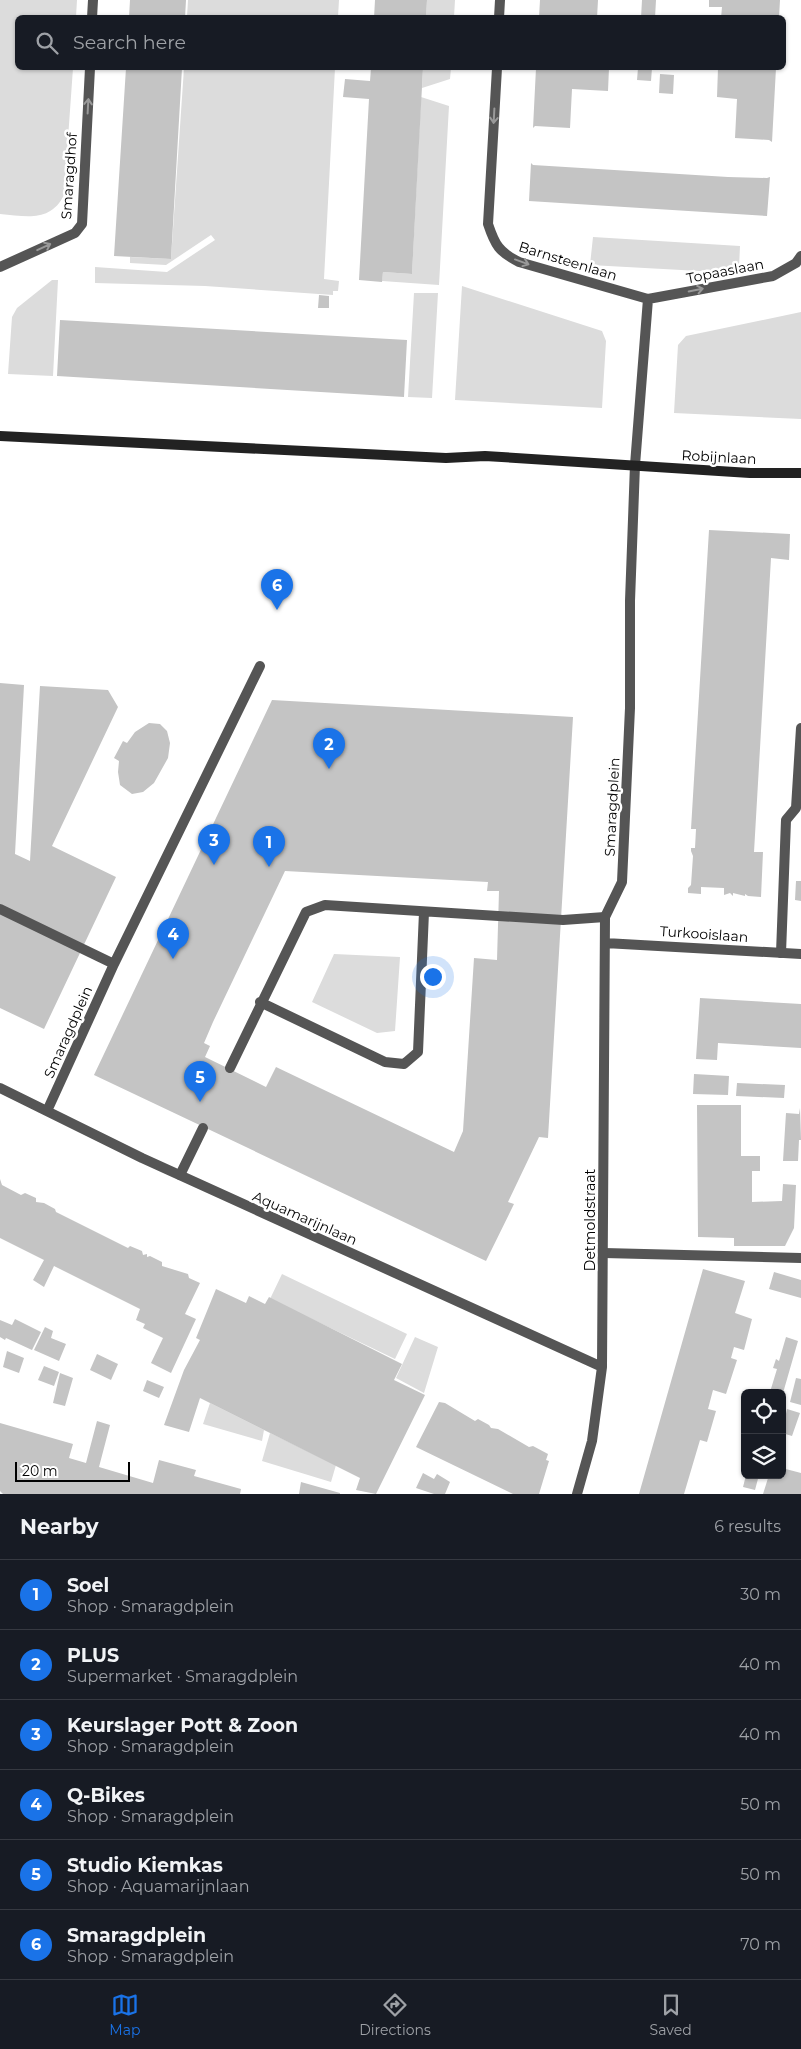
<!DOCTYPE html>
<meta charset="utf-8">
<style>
body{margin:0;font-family:Montserrat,sans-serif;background:#242831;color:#f1f3f6}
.controls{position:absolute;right:15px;bottom:15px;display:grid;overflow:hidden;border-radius:8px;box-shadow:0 1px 4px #0004}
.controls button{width:45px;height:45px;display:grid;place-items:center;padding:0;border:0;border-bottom:1px solid #363941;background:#171b24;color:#f1f3f6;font:25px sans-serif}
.scale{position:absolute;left:15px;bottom:12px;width:115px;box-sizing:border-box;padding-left:5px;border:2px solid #000;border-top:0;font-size:14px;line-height:18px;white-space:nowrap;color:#000;-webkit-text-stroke:4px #fff;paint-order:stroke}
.you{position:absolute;left:432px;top:976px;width:18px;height:18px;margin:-12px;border:4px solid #fff;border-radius:50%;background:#1a73e8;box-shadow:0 0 0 8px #1a73e833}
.badge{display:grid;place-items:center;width:32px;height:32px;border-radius:50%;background:#1a73e8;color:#fff;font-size:16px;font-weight:700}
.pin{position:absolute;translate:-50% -41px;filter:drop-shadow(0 1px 2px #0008)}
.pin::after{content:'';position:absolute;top:26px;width:18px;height:15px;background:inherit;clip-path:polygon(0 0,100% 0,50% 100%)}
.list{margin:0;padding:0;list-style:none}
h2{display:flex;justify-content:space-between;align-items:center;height:65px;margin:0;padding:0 20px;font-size:21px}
h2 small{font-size:16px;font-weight:400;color:#9ea1a6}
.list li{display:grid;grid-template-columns:32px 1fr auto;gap:15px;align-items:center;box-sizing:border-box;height:70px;padding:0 20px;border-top:1px solid #363941}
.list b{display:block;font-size:19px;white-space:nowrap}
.list p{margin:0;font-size:16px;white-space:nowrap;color:#9ea1a6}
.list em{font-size:16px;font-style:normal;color:#9ea1a6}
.icon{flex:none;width:28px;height:28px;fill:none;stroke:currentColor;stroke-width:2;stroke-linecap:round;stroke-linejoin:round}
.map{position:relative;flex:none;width:801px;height:1494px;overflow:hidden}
.search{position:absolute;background:#171b24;box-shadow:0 1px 4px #0004;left:15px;right:15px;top:15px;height:55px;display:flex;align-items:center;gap:12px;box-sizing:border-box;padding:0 18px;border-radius:8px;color:#9ea1a6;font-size:19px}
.sheet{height:485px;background:#171b24}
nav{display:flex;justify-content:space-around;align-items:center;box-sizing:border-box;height:70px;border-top:1px solid #363941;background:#171b24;font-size:14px;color:#9ea1a6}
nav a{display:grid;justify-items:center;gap:2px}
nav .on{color:#1a73e8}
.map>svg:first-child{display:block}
.green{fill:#dcdcdc}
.building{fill:#c4c4c4;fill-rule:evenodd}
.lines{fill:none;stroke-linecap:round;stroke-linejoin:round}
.lane{stroke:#555;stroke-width:10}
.street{stroke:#555;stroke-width:10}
.secondary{stroke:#222;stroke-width:10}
.oneway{stroke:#999}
.labels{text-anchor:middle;stroke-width:5;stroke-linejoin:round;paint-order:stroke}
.street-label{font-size:14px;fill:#000;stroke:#fff}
</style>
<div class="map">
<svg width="801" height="1494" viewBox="0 0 801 1494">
<rect width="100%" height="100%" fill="#fff"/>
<path class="green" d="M 0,0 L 77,0 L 76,17 L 18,18 L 18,68 L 73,68 L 64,195 C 50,223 26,216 0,214 Z
M 188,0 L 339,0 L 338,17 L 187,17 Z
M 427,0 L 455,0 L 454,17 L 426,17 Z
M 184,68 L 335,68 L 324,279 L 339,281 L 338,291 L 333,291 L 333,295 L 205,286 L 95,283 L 95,267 L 167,272 L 215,240 L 211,235 L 166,265 L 130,263 L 130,257 L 171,259 Z
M 423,68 L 451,68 L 450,79 L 422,88 Z
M 421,97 L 449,106 L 439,285 L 382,281 L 383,272 L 412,274 Z
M 593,237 L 740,246 L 739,268 L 718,272 L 590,265 Z
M 52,280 L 58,280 L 53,376 L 8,374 L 12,317 L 17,308 Z
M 462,286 L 602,331 L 606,341 L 602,408 L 455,400 Z
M 414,293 L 438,293 L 432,398 L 408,397 Z
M 801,312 L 801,419 L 674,413 L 678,345 L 686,336 Z
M 334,954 L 400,957 L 395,1031 L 377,1033 L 312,1002 Z
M 282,1274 L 407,1334 L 395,1359 L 270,1299 Z
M 415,1337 L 438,1347 L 424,1393 L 396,1378 Z
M 210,1403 L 264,1430 L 262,1441 L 203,1424 Z
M 270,1433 L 336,1465 L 331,1482 L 262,1461 Z"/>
<path class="building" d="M 130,0 L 186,0 L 185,18 L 129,18 Z
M 375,0 L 427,0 L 426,18 L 374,18 Z
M 540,0 L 598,0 L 597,18 L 539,18 Z
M 642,0 L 656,0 L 655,18 L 641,18 Z
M 709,0 L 780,0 L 779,18 L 721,18 L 722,7 L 709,7 Z
M 126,68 L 182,68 L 171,259 L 114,256 Z
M 371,68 L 423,68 L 412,274 L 383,272 L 382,282 L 359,280 L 369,99 L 343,97 L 345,79 L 370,81 Z
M 536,68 L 609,68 L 608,91 L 572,89 L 570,128 L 535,126 L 533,128 Z
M 638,68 L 652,68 L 651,81 L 637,80 Z
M 718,68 L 776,68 L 772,142 L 769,140 L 735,138 L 737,99 L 717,97 Z
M 660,74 L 674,75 L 673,94 L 659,93 Z
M 531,163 L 533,165 L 728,177 L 767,178 L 770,177 L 767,216 L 529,201 Z
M 319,295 L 329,296 L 329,308 L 318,308 Z
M 60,320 L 407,340 L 404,397 L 57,376 Z
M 709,530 L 790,534 L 789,560 L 771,558 L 754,852 L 763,852 L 761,897 L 748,896 L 745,894 L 745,896 L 733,893 L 733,896 L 730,893 L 724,895 L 724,888 L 701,887 L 701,894 L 688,893 L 688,888 L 691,885 L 693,856 L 691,851 L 691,848 L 695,848 L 696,829 L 691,829 Z
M 0,683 L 24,685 L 15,854 L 30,861 L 40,686 L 108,690 L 118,707 L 52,846 L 116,877 L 44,1029 L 0,1008 Z
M 272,700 L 573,717 L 548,1138 L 539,1137 L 508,1202 L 514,1204 L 486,1261 L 94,1075 ZM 285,871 L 488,882 L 487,891 L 499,891 L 497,960 L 474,958 L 463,1131 L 454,1152 L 276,1067 L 266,1087 L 205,1057 L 210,1046 L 204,1043 L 213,1022 Z
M 149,723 L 160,724 L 167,731 L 170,743 L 168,758 L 154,783 L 143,792 L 132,794 L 120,785 L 118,772 L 119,761 L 114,758 L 123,741 L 127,743 L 135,732 Z
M 796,881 L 801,881 L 801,901 L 795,900 Z
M 700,998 L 801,1004 L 801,1048 L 718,1043 L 717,1060 L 696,1059 Z
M 694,1074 L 729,1076 L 728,1095 L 693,1094 Z
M 737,1083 L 785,1085 L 784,1098 L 736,1096 Z
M 697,1105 L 741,1105 L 741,1156 L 760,1156 L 760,1171 L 752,1171 L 752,1202 L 782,1201 L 783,1184 L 796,1185 L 794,1228 L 785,1246 L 734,1246 L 734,1238 L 698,1237 Z
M 800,1108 L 801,1140 L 799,1140 L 798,1161 L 783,1161 L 786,1113 L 799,1114 Z
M 0,1179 L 2,1185 L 21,1195 L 25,1193 L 36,1198 L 36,1202 L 44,1203 L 55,1209 L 56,1212 L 128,1248 L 130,1246 L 142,1251 L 143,1255 L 147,1254 L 147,1257 L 150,1256 L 162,1262 L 162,1266 L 188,1274 L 189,1278 L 200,1283 L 185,1314 L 196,1319 L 171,1373 L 151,1363 L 163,1338 L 143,1328 L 145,1324 L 136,1320 L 140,1309 L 54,1266 L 44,1287 L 33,1280 L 44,1260 L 0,1238 Z
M 703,1269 L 745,1281 L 735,1313 L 752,1319 L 744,1350 L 734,1347 L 731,1358 L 737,1360 L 726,1394 L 713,1390 L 708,1409 L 716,1411 L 707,1442 L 700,1440 L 684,1494 L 639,1494 Z
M 774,1272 L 801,1280 L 801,1298 L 769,1289 Z
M 216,1289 L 246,1303 L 249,1296 L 265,1304 L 269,1297 L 402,1364 L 394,1380 L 425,1395 L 376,1494 L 356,1490 L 360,1478 L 200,1398 L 189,1432 L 164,1425 L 184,1370 L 200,1340 L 196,1338 Z
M 15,1319 L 41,1332 L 32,1350 L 6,1338 L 5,1340 L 0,1337 L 0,1320 L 12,1325 Z
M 45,1327 L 53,1331 L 51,1338 L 66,1344 L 59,1361 L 34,1350 Z
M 786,1337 L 798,1341 L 783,1393 L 773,1393 L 770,1392 L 777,1369 L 773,1368 L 776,1359 L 779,1361 Z
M 7,1351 L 24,1358 L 19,1373 L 3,1367 Z
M 97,1354 L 118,1364 L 111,1380 L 90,1370 Z
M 44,1366 L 59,1372 L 54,1386 L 38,1380 Z
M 60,1373 L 73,1378 L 65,1406 L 53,1403 Z
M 796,1378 L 801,1379 L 801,1405 L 790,1402 Z
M 147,1380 L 164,1387 L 159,1398 L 143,1391 Z
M 439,1402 L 445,1403 L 475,1421 L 478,1419 L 489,1425 L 491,1428 L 498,1429 L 529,1447 L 533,1446 L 548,1454 L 546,1460 L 549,1461 L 539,1494 L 513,1494 L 416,1447 Z
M 787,1409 L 800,1413 L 792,1436 L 782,1433 Z
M 97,1421 L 110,1425 L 99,1467 L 153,1483 L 159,1460 L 196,1470 L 194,1476 L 241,1489 L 240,1494 L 3,1494 L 0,1491 L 0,1423 L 73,1444 L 69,1458 L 86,1463 Z
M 782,1468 L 801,1473 L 801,1494 L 763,1494 L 769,1475 L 782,1475 Z
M 423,1473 L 434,1479 L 437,1474 L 450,1482 L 445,1494 L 434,1494 L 416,1488 Z
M 746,1475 L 759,1475 L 755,1490 L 743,1487 Z
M 301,1482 L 340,1493 L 340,1494 L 299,1494 Z"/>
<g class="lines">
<path class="lane" d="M 781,953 L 786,820 L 796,808 L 801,728
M 260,1002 L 385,1062 L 404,1064 L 418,1052 L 424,912
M 230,1068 L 306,912 L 325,905 L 563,920 L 605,917
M 180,1175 L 203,1128
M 604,1253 L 801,1258"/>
<path class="street" d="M 92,18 L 93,0
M 499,18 L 500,0
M 497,68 L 488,224 C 495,245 499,252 519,262 L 648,299 L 773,276 L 796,263 L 801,256
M 0,267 L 75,233 L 82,224 L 90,68
M 0,909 L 114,964
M 605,943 L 801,954
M 0,1088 L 142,1158 L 602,1367
M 47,1111 L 114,964 L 260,666
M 577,1494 L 592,1441 L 602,1367 L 605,917 L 622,882 L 630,708 L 630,601 L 635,465 L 648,299"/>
<path class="secondary" d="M 0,436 L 446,458 L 485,456 L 750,473 L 801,473"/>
</g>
<defs><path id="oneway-shaft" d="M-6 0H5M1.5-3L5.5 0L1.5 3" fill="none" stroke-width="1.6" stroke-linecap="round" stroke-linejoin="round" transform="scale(1.25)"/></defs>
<g class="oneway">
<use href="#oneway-shaft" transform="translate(88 106) rotate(-87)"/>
<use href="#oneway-shaft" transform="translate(494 116) rotate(93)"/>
<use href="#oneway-shaft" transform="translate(44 247) rotate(-25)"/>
<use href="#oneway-shaft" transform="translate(522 262) rotate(20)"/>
<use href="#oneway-shaft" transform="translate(696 290) rotate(-11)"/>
</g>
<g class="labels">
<g class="street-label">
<text transform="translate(69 176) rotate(-86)" y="5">Smaragdhof</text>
<text transform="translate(568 261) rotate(17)" y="5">Barnsteenlaan</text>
<text transform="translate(725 271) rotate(-11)" y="5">Topaaslaan</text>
<text transform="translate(719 457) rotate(3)" y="5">Robijnlaan</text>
<text transform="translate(612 807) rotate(-87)" y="5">Smaragdplein</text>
<text transform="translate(704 934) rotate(4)" y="5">Turkooislaan</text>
<text transform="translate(68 1032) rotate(-66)" y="5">Smaragdplein</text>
<text transform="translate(305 1218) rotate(24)" y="5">Aquamarijnlaan</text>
<text transform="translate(590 1220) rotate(-90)" y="5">Detmoldstraat</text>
</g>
</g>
</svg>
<div class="controls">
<button><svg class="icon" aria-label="locate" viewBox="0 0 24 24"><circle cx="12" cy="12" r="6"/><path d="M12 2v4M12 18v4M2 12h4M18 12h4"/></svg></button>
<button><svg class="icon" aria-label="layers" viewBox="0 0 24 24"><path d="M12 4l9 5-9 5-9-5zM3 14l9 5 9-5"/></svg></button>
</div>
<div class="scale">20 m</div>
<div class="you"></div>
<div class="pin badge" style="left:269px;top:867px">1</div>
<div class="pin badge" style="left:329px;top:769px">2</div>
<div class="pin badge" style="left:214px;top:865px">3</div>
<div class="pin badge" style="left:173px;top:959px">4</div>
<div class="pin badge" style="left:200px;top:1102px">5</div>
<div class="pin badge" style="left:277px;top:610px">6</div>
<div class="search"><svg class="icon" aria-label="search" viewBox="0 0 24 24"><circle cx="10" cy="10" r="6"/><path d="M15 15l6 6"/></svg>Search here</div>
</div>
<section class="sheet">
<h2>Nearby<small>6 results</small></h2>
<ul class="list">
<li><span class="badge">1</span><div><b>Soel</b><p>Shop · Smaragdplein</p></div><em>30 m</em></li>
<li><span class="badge">2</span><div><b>PLUS</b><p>Supermarket · Smaragdplein</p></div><em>40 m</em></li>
<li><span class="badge">3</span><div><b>Keurslager Pott &amp; Zoon</b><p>Shop · Smaragdplein</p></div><em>40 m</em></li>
<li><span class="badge">4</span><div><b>Q-Bikes</b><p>Shop · Smaragdplein</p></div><em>50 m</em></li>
<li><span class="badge">5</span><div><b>Studio Kiemkas</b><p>Shop · Aquamarijnlaan</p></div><em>50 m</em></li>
<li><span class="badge">6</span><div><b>Smaragdplein</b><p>Shop · Smaragdplein</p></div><em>70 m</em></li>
</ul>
</section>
<nav>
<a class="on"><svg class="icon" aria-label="map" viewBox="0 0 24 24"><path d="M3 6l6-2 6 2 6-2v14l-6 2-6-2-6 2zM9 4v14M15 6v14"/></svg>Map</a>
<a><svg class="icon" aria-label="directions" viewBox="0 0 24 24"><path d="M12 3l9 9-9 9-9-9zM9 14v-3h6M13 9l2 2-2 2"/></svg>Directions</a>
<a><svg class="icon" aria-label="saved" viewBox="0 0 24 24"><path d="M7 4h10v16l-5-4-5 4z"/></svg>Saved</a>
</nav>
